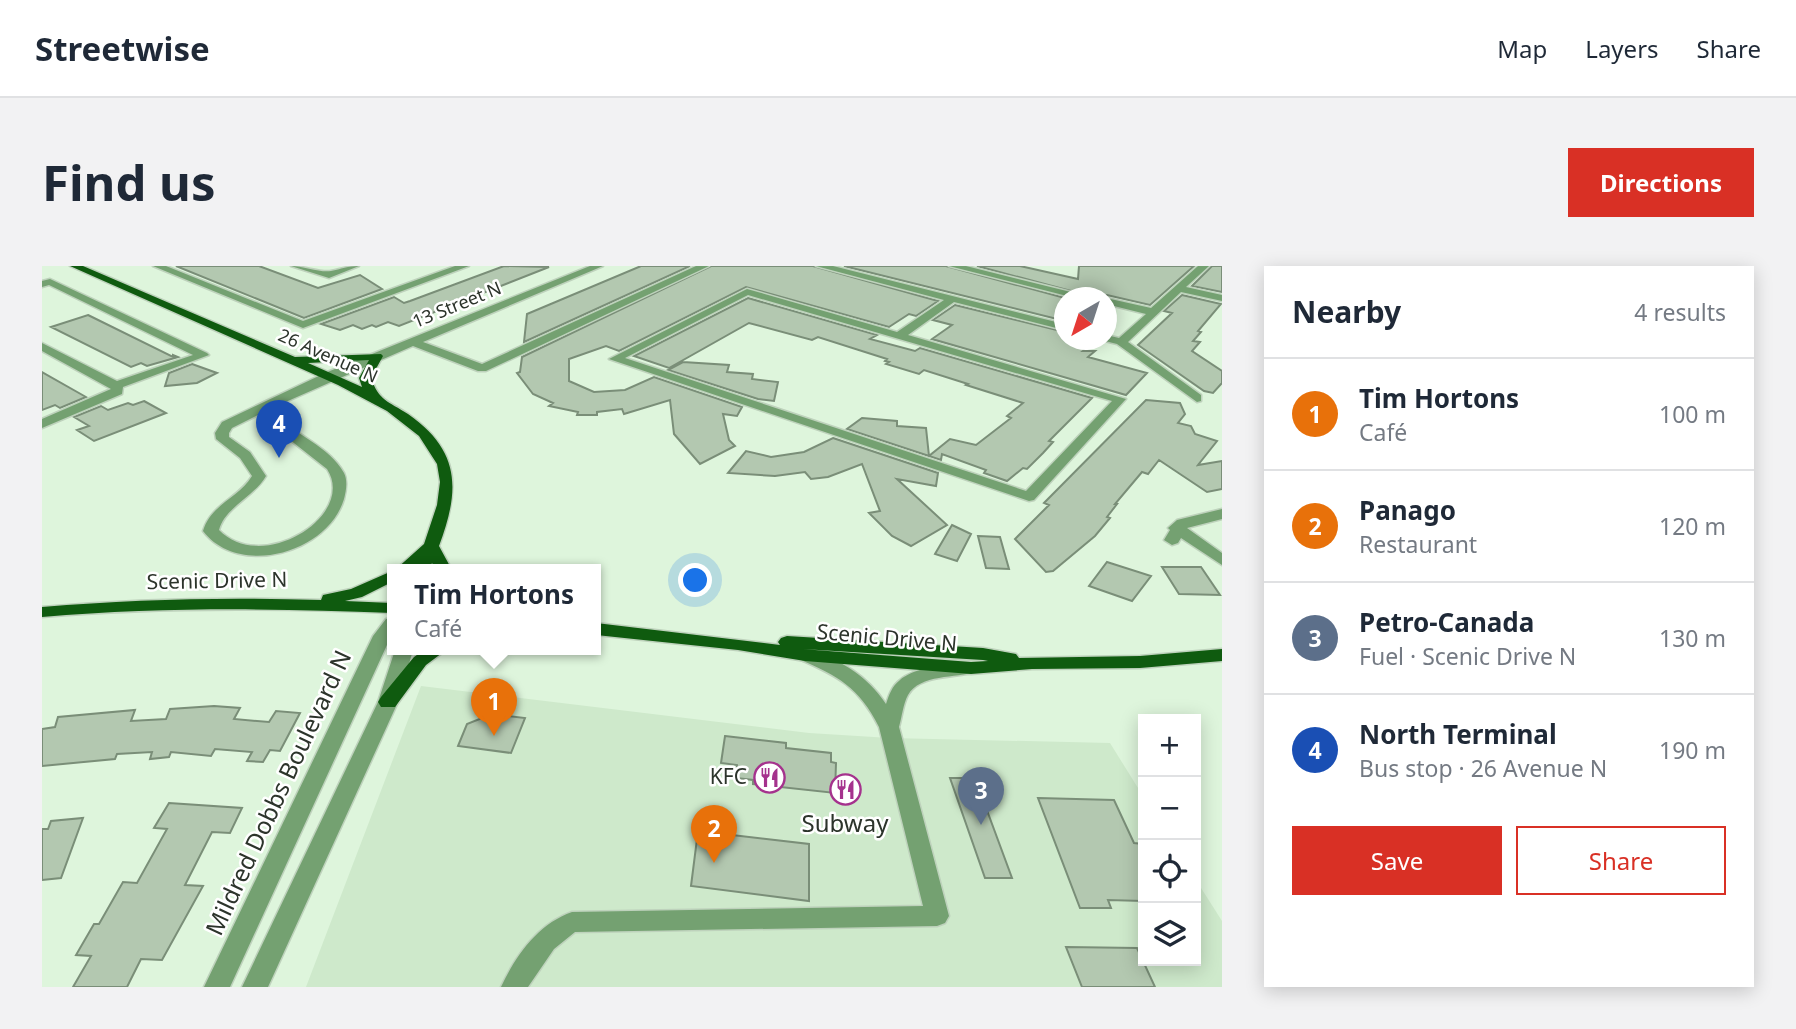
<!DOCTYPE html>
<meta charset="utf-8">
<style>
body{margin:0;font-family:"Noto Sans",sans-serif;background:#f2f2f3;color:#1f2937}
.controls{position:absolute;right:21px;bottom:21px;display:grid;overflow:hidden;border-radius:0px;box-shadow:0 4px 18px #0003}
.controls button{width:63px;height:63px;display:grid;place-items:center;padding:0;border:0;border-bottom:2px solid #e0e1e3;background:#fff;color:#1f2937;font:35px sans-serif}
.compass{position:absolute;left:1012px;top:21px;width:63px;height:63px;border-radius:50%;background:#fff;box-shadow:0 4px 18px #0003;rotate:219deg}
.you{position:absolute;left:654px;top:315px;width:24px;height:24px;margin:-18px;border:5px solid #fff;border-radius:50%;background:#1a73e8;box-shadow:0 0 0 10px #1a73e833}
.badge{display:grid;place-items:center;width:46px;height:46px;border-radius:50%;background:#d93025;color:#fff;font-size:23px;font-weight:700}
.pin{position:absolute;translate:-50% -58px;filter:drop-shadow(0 2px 4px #0008)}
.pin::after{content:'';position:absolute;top:37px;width:24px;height:21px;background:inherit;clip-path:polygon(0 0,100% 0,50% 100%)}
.popup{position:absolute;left:345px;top:298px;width:214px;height:91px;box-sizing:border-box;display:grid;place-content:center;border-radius:0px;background:#fff;filter:drop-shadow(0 2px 5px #0005);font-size:23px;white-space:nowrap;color:#747a83}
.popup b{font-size:26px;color:#1f2937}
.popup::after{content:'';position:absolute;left:50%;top:100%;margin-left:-14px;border:14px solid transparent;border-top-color:#fff}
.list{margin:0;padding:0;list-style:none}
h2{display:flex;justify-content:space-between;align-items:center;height:91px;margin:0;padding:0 28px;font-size:30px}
h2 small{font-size:23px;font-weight:400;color:#747a83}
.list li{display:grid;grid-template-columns:46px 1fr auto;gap:21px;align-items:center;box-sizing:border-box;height:112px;padding:0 28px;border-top:2px solid #e0e1e3}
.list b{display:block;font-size:26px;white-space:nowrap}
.list p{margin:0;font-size:23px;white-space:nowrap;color:#747a83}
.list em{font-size:23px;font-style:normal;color:#747a83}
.actions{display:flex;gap:14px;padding:21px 28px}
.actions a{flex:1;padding:16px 0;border:2px solid #d93025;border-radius:0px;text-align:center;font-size:24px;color:#d93025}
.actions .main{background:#d93025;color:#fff}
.icon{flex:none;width:38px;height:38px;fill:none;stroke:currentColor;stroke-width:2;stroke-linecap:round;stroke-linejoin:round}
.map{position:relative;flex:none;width:1180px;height:721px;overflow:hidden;border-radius:0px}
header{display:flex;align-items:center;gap:42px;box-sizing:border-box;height:98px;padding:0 35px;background:#fff;border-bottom:2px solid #e0e1e3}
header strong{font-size:33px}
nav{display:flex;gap:38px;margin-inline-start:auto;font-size:24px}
.intro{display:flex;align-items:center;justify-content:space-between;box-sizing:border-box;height:168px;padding:0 42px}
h1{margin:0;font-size:49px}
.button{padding:18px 32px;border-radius:0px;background:#d93025;color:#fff;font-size:24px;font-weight:700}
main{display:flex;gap:42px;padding:0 42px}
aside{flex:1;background:#fff;border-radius:0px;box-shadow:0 4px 18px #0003}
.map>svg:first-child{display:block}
.built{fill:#cee9cb}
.building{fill:#b3c8b0;stroke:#7a8e78;stroke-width:2}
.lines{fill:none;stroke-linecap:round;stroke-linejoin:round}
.minor-casing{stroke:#bed2bc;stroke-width:3}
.major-casing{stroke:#bed2bc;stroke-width:3}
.minor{fill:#74a171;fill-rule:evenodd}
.major{fill:#0f5b0f;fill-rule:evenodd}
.labels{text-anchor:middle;stroke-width:5;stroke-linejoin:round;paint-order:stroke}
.far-street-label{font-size:18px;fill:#2c342b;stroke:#fff}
.street-label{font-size:21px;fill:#2c342b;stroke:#fff}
.poi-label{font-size:21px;fill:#2c342b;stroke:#fff;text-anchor:end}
.near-street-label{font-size:24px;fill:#2c342b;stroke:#fff}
.near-poi-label{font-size:24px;fill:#2c342b;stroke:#fff}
</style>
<header>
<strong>Streetwise</strong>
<nav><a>Map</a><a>Layers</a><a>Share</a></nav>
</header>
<div class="intro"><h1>Find us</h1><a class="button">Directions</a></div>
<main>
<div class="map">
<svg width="1180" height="721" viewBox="0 0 1180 721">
<rect width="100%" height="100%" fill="#def5dc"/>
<path class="built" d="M 379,420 L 767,467 L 848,472 L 1068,477 L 1101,530 L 1101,695 L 1154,695 L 1154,614 L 1180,655 L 1180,721 L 264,721 Z"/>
<path class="building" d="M 134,0 L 217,0 L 276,22 L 318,9 L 340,23 L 262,52 Z
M 462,0 L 507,1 L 357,60 L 346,56 L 334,61 L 330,59 L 320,63 L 311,59 L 298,64 L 279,58 L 352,31 L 362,37 L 368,35 Z
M 599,0 L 648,0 L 482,76 L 485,48 Z
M 669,0 L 771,0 L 896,35 L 874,50 L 867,48 L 847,61 L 704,21 L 577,85 L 564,80 L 527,93 L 527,115 L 552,126 L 583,124 L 612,111 L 700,141 L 695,150 L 681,148 L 687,174 L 693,180 L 658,198 L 632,168 L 628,134 L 582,148 L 580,143 L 555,146 L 555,149 L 535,149 L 536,146 L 507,140 L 511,137 L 491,128 L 475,107 L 478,106 L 480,91 Z
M 802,0 L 904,0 L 1023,32 L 1023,55 Z
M 935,0 L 978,0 L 1036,13 L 1037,0 L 1152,0 L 1108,39 L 1065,29 L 1055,32 Z
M 1170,0 L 1180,0 L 1180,26 L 1150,20 Z
M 1140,29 L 1179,38 L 1156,65 L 1159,66 L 1151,75 L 1158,76 L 1150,85 L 1180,105 L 1180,117 L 1171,127 L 1162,125 L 1096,79 L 1130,47 L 1122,45 Z
M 706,32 L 835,69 L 828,73 L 873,85 L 878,82 L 1050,132 L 1007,175 L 1011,176 L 1001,187 L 985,203 L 981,202 L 965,215 L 942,207 L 944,204 L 900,188 L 899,194 L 887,190 L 908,173 L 934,179 L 969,152 L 965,150 L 981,137 L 924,119 L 926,118 L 882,104 L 877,108 L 844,98 L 847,96 L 843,95 L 845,93 L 776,71 L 770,74 L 707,57 L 627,102 L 592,90 Z
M 913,39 L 1023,66 L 1023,74 L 1055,74 L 1041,85 L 1053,85 L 1046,91 L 1105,107 L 1084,129 L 890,73 L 910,59 L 891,54 Z
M 46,49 L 131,91 L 131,89 L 136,91 L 105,100 L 99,97 L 89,101 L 9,61 Z
M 641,96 L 687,99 L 685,106 L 711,108 L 710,113 L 736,116 L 732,135 L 716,133 L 626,104 Z
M 150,98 L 175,107 L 155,117 L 123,120 L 127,107 Z
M 0,106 L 44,131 L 18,142 L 13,139 L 0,144 Z
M 1104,134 L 1138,137 L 1143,148 L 1136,157 L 1149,160 L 1153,168 L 1175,175 L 1156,199 L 1180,195 L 1180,223 L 1165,226 L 1117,194 L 1106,208 L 1100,206 L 1073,238 L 1075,238 L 1065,251 L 1068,252 L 1053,270 L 1011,305 L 1004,306 L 973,273 L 1007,239 L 1002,237 Z
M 102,135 L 124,147 L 52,175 L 35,164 L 47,160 L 32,151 L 59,140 L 66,144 L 86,137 L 91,139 Z
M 820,152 L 855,155 L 855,160 L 884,162 L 887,190 L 805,163 Z
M 791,172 L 896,207 L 894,220 L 855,213 L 905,259 L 869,280 L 850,270 L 827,247 L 838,245 L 820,198 L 786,211 L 769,213 L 763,206 L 733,210 L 686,207 L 704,185 L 729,191 L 762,186 Z
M 910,259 L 929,268 L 915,295 L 893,288 Z
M 936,270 L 958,271 L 967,303 L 944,302 Z
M 1065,296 L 1109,310 L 1090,335 L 1047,320 Z
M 1120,301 L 1159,301 L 1178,329 L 1137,328 Z
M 172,440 L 198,442 L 192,453 L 227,456 L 234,445 L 258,447 L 238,485 L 228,484 L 221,496 L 205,495 L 210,486 L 173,483 L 169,490 L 129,486 L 127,491 L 108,493 L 110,486 L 75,488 L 73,493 L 0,500 L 0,463 L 13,461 L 16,451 L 93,444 L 89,455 L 124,453 L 128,443 Z
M 450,448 L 483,452 L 469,487 L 416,480 L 425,458 Z
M 683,470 L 744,477 L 744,482 L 789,487 L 789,496 L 794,497 L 793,527 L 711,518 L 711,514 L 694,512 L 695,499 L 679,497 Z
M 908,512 L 933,512 L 970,612 L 943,612 Z
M 996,532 L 1072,534 L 1092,577 L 1101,578 L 1101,635 L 1066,634 L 1069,642 L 1038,642 Z
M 127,537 L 200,542 L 188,567 L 170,566 L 143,619 L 161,620 L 120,694 L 99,693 L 85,721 L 31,721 L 49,690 L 34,689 L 52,658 L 57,658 L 81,616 L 95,617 L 125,563 L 112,562 Z
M 41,552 L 19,612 L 0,614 L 0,563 L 6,563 L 9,555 Z
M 656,565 L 767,578 L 767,635 L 649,620 Z
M 1024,681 L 1095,682 L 1113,721 L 1040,721 Z"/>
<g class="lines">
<defs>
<path id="minor" d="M 111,0 L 124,0 L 261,55 L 413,0 L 427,0 L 261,62 Z
M 249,0 C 261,0 279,7 289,5 C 299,3 306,0 317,0 L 287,12 Z
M 548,0 L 561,0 L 381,76 L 440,98 L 654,0 L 667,0 L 444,105 L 436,105 L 371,80 L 239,138 L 233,148 C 253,169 287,180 302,207 C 306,215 304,225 302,233 C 286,287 197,312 161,265 C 169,238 197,232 210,210 L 198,192 L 174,173 L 173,167 L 180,156 L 283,107 ZM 220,147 L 229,159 L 285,203 C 315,249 221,309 177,264 C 183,241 212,231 224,210 L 208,186 L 187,171 L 187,167 L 190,162 Z
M 774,0 L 791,0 L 1022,58 L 1022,64 L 912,36 L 866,69 L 1084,133 L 992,234 L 987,235 L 567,93 L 705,23 L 855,66 L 902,34 ZM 706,29 L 1070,135 L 984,225 L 583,92 Z
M 907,0 L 924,0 L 1053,32 L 1033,32 Z
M 1156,0 L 1167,0 L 1144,21 L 1180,29 L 1180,35 L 1139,26 L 1086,76 L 1159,129 L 1159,135 L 1155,136 L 1075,78 L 1059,74 L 1064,74 L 1064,69 L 1077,72 L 1104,48 L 1064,38 L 1064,32 L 1109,42 Z
M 8,13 L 165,87 L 167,89 L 81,121 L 80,128 L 0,162 L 0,153 L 69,123 L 0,85 L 0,77 L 75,115 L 151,89 L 7,19 L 0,21 L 0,15 Z
M 1180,243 L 1180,253 L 1145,262 L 1180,287 L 1180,299 L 1139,272 L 1136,277 L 1130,279 L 1122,274 L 1128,264 L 1126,262 L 1135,254 Z
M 350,352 L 350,368 L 188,721 L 162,721 L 331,370 L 344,353 Z
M 763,383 C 796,392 825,409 844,438 C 847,429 850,420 858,414 C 871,402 917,393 934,398 L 936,402 L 934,406 C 914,412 878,408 866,429 C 861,438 860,451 857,461 L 907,650 L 903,657 L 895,660 L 533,666 L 512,683 L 486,721 L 459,721 C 474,689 496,658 530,646 L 881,640 L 837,461 C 817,421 796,410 757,393 L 754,389 L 757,385 Z
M 353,384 L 371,384 L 356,436 L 226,721 L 200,721 L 336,436 Z"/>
<path id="major" d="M 28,0 L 41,0 L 253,91 L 339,88 L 341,90 L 329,112 C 337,135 346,135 366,148 C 419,185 418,224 397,280 L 410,304 L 394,304 L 390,297 L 387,304 L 353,304 L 382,278 L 395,239 L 398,216 L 395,198 L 377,170 L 345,145 L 296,119 ZM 327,94 L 317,112 L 320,121 L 266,97 Z
M 350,305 L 350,316 L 320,331 L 303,335 L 350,337 L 350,347 C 233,342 117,341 0,351 L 0,341 C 93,333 186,331 279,334 L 281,329 L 309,323 Z
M 554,357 L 738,379 L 736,376 L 739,372 L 745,370 L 941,382 L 974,388 L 977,392 L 1098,390 L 1180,383 L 1180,395 L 1098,402 L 990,403 L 929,408 L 763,395 L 696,384 L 554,369 ZM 760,383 L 941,394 L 946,395 L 929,396 Z
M 382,384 L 404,384 L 384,399 L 353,441 L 339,441 L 336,436 L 339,431 L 372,391 Z"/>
</defs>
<use href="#minor" class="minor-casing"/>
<use href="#major" class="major-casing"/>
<use href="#minor" class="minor"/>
<use href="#major" class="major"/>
</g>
<defs>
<symbol id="restaurant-ring" viewBox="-11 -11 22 22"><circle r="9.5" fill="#fff" stroke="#a5328d" stroke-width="1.5"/><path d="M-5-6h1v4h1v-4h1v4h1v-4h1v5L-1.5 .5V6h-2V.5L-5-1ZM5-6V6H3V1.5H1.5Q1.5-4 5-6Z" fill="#a5328d"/></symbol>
</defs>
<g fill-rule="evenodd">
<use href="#restaurant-ring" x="710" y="494" width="35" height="35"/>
<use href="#restaurant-ring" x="786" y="506" width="35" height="35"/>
</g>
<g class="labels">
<g class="far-street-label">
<text transform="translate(415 39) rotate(-22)" y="6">13 Street N</text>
<text transform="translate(286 90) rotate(24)" y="6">26 Avenue N</text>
</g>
<g class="street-label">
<text transform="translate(175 315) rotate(-1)" y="7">Scenic Drive N</text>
<text transform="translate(845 372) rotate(5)" y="7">Scenic Drive N</text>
</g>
<g class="poi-label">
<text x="705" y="518">KFC</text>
</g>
<g class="near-street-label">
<text transform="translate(237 527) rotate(-65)" y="8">Mildred Dobbs Boulevard N</text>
</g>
<g class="near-poi-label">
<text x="803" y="566">Subway</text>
</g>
</g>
</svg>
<div class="controls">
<button>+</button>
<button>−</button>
<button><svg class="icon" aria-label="locate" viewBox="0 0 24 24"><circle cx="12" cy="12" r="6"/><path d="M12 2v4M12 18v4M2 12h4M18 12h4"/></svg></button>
<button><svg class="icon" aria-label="layers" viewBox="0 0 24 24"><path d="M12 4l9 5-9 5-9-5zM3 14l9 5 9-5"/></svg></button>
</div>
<svg class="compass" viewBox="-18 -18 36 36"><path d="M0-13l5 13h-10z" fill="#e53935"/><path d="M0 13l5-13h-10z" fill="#747a83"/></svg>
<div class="you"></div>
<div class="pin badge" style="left:452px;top:470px;background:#e8710a">1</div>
<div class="popup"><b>Tim Hortons</b>Café</div>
<div class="pin badge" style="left:672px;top:597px;background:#e8710a">2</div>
<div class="pin badge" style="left:939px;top:559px;background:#5c6f8a">3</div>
<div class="pin badge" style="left:237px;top:192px;background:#1a4fb4">4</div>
</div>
<aside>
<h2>Nearby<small>4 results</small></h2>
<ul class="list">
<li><span class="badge" style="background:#e8710a">1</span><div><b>Tim Hortons</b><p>Café</p></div><em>100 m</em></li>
<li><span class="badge" style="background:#e8710a">2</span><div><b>Panago</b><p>Restaurant</p></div><em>120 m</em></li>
<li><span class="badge" style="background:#5c6f8a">3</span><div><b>Petro-Canada</b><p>Fuel · Scenic Drive N</p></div><em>130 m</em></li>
<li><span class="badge" style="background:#1a4fb4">4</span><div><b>North Terminal</b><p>Bus stop · 26 Avenue N</p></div><em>190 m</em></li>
</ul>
<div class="actions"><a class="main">Save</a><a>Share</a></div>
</aside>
</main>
